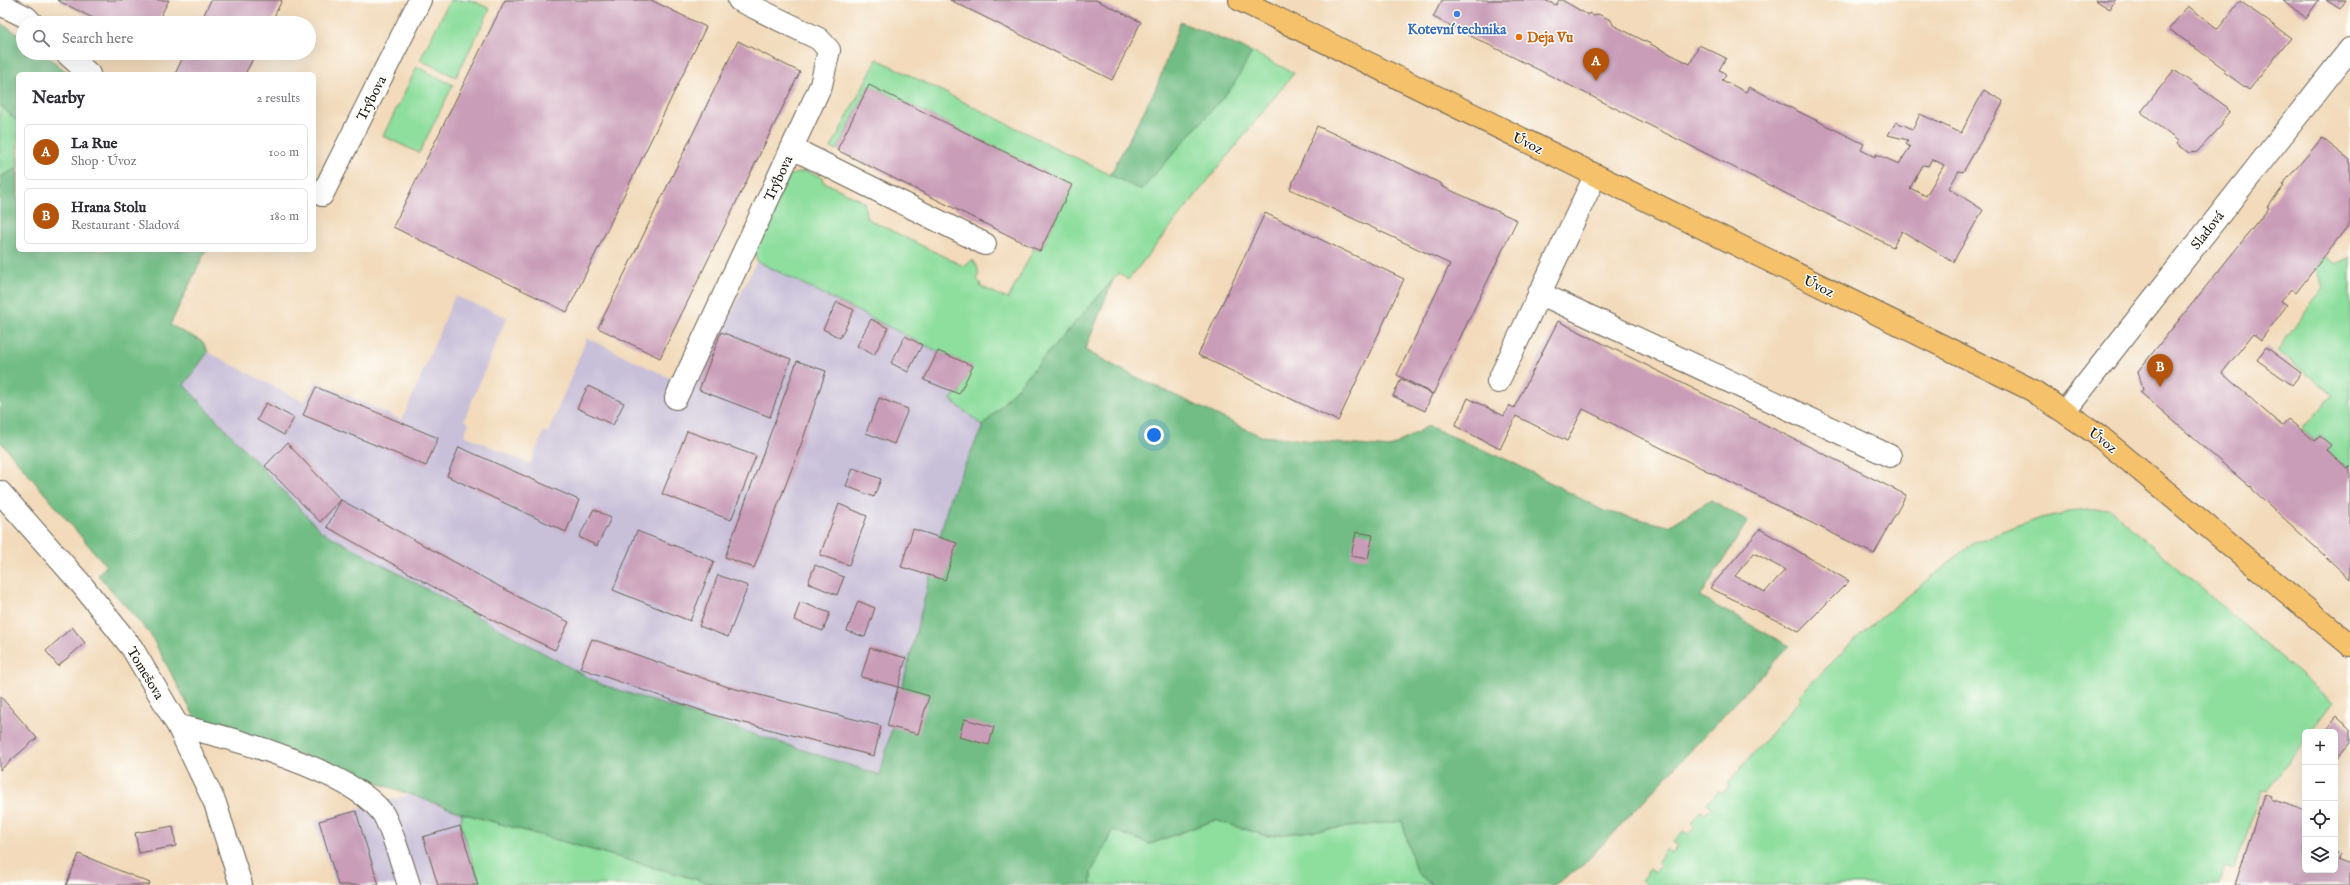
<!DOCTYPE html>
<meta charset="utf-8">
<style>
body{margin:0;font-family:"IM FELL English",serif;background:#f2f2f3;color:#2b2b33}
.controls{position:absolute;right:12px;bottom:12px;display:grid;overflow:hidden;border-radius:6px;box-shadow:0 4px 16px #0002}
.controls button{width:36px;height:36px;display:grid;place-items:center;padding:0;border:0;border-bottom:1px solid #e1e1e2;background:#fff;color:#2b2b33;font:20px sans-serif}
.you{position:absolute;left:1154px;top:435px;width:14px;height:14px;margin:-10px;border:3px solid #fff;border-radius:50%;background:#1a73e8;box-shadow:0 0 0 6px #1a73e833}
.badge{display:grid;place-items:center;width:26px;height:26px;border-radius:50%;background:#b45309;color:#fff;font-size:13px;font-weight:700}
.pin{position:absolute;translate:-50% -33px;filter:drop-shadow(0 1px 2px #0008)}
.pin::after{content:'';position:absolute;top:21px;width:14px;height:12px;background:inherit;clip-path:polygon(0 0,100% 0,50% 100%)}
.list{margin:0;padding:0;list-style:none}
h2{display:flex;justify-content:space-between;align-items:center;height:52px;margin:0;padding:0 16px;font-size:17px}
h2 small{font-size:13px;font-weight:400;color:#7c7c81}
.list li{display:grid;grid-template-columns:26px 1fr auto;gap:12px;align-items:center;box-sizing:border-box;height:56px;margin:0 8px 8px;padding:0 8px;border:1px solid #e1e1e2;border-radius:6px}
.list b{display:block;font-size:15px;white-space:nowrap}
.list p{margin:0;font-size:13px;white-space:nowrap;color:#7c7c81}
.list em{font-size:13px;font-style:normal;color:#7c7c81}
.icon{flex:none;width:22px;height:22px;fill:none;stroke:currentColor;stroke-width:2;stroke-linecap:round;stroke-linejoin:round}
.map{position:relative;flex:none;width:2350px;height:885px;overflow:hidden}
.search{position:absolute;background:#fff;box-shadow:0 4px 16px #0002;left:16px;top:16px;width:300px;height:44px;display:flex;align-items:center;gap:10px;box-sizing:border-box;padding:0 14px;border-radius:22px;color:#7c7c81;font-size:15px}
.panel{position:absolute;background:#fff;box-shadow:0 4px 16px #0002;left:16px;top:72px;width:300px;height:180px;border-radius:6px}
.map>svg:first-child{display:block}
.industrial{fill:#c8bfd8}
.green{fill:#8ede9e;stroke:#557d5d}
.forest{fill:#72bd85;stroke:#476c50}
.building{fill:#c99db8;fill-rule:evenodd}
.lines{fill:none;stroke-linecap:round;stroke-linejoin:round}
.minor-casing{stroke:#675e53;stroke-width:24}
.major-casing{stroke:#675e53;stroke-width:24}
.minor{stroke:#fff;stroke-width:22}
.major{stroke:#f5c16b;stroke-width:22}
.shop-dot{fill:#3f7fe0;stroke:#fdfcf7;stroke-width:1.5}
.food-dot{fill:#e8710a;stroke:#fdfcf7;stroke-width:1.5}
.labels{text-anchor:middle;stroke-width:3;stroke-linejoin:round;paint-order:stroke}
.shop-label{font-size:14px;font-weight:bold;fill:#366cbe;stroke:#fdfcf7}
.food-label{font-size:14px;font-weight:bold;fill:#c56008;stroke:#fdfcf7;text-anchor:start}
.street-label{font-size:14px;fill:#1c1c1c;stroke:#fdfcf7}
</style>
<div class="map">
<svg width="2350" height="885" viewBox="0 0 2350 885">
<rect width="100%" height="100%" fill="#fdfcf7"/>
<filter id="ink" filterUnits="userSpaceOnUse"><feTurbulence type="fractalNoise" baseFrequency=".025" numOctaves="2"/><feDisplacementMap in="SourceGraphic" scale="8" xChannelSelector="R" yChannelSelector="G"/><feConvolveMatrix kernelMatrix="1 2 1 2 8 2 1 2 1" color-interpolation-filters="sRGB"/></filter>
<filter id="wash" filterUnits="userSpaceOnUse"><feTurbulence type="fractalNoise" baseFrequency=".012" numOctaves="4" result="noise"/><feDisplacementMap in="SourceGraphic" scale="16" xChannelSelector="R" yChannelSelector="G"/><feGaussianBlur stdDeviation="0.9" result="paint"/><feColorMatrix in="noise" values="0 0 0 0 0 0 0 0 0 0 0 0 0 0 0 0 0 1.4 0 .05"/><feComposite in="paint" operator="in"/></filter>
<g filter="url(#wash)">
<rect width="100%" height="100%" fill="#f2daba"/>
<path class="industrial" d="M 757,261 L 933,349 L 973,366 L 959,394 L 951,400 L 983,426 L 950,497 L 881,775 L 600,684 L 321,531 L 184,385 L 208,352 L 304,402 L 316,381 L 402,420 L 455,296 L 507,317 L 464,420 L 469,423 L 464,435 L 530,464 L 544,431 L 548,433 L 587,338 L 693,389 Z
M 410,795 L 462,813 L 461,825 L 480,885 L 336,885 L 315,821 Z"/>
<path class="green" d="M 450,0 L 471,0 L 490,9 L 456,77 L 420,60 Z
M 1252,52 L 1294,73 L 1128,280 L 1119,273 L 983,426 L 951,400 L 956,392 L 959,394 L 972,366 L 933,349 L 757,261 L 753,248 L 790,175 L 805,171 L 823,178 L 822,181 L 864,202 L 866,218 L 963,266 L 973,260 C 978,267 980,272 977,280 L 981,283 L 980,286 L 1008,299 L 1034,248 L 1040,251 L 1072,185 L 869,85 L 837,150 L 831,148 L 877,59 L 1141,190 L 1233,86 Z
M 417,67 L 453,85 L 419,153 L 383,136 Z
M 0,105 L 18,122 L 18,168 L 0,177 Z
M 2325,256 L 2336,264 L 2350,257 L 2350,466 L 2348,469 L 2327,450 L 2330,445 L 2320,436 L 2315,441 L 2302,429 L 2333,395 L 2277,351 L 2324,287 L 2315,268 Z
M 2109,508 L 2333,703 L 2311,732 L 2305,732 L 2305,740 L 2267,791 L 2262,790 L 2234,870 L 2224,867 L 2220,885 L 1647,885 L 1641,880 L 1650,869 L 1655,873 L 1661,865 L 1657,861 L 1666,850 L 1672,854 L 1678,846 L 1673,842 L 1683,831 L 1688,834 L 1695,827 L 1691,823 L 1700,811 L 1705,814 L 1712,807 L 1707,803 L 1718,791 L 1723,794 L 1729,786 L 1727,784 L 1802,697 L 1799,695 L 1862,633 L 1975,542 L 2041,518 L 2069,512 Z
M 462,813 L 716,885 L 480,885 L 461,825 Z
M 1215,820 L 1267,836 L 1402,821 L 1416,872 L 1432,885 L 1091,885 L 1091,873 L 1113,830 L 1150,844 Z"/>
<path class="forest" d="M 1180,22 L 1252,52 L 1233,86 L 1141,190 L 1110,175 L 1157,86 Z
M 0,23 L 23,37 L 23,53 L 43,53 L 69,74 L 18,74 L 18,122 L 0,105 Z
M 18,168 L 18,250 L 206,250 L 170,325 L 203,342 L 208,352 L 184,385 L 321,531 L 600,684 L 880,775 L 950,497 L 983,426 L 1113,280 L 1085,350 L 1124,371 L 1261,436 L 1389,448 L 1428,426 L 1512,462 L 1604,511 L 1669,526 L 1711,500 L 1748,521 L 1700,597 L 1789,646 L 1582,866 L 1554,885 L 1432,885 L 1416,872 L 1402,821 L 1267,836 L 1215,820 L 1150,844 L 1113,830 L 1091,873 L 1091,885 L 716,885 L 462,813 L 195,718 L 150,634 L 98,575 L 106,566 L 0,441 L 0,177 Z"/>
<g id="blocks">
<path class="building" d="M 57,0 L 169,0 L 157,23 L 103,23 Z
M 211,0 L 282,0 L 271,23 L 200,23 Z
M 505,0 L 651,0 L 706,27 L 567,312 L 393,227 Z
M 950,0 L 1096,0 L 1141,22 L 1112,80 Z
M 1442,0 L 1544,0 L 1556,5 L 1559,0 L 1562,0 L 1588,15 L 1589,13 L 1594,16 L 1598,14 L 1611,20 L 1613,25 L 1690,64 L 1699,45 L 1726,58 L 1719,70 L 1724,72 L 1726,76 L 1722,80 L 1746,92 L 1749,87 L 1864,144 L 1861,150 L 1875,157 L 1876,154 L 1899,164 L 1910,147 L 1906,144 L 1908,140 L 1888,135 L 1896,122 L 1913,129 L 1920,114 L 1961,133 L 1984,90 L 2003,101 L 2002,105 L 1963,172 L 1959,171 L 1949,188 L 1983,210 L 1953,262 L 1902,231 L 1893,247 L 1433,17 ZM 1932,159 L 1944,165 L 1926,196 L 1910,188 L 1923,165 L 1928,166 Z
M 2095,0 L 2115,0 L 2110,9 Z
M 2283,0 L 2319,0 L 2306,18 Z
M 2326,0 L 2346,0 L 2340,9 Z
M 2240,1 L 2291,38 L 2249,90 L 2224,72 L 2226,70 L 2169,29 L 2188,6 L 2218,29 Z
M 738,41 L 800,72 L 660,358 L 598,328 Z
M 185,53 L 256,53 L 245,74 L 175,74 Z
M 2174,70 L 2227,107 L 2229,113 L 2221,123 L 2223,124 L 2197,152 L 2189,153 L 2176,144 L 2178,141 L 2141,112 Z
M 869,85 L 1072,185 L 1040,251 L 837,150 Z
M 1317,126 L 1396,162 L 1442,184 L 1441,186 L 1517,220 L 1433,394 L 1397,375 L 1450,264 L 1290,189 Z
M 2322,138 L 2350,160 L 2350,223 L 2296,293 L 2291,289 L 2281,301 L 2287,305 L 2261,340 L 2253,334 L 2222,373 L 2282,426 L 2288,419 L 2315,441 L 2320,436 L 2331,445 L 2327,450 L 2348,469 L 2350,466 L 2350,579 L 2253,490 L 2251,486 L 2250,487 L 2140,392 L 2143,390 L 2138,371 L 2269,208 L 2267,207 L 2284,186 L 2282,185 Z
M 1265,213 L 1404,279 L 1338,421 L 1198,355 Z
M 837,302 L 854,310 L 840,338 L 823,329 Z
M 871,319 L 888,328 L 874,355 L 857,346 Z
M 1558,321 L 1906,495 L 1874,554 L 1583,409 L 1567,441 L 1516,416 L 1500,449 L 1455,426 L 1468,398 L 1504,416 L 1509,405 L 1514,408 Z
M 721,332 L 791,359 L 770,417 L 699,390 Z
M 905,336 L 922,345 L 908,372 L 891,363 Z
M 2266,347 L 2301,373 L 2292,385 L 2257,360 Z
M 938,351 L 973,366 L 959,394 L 924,380 Z
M 797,361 L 826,371 L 802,442 L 754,568 L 725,557 Z
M 1401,379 L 1432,394 L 1425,411 L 1393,396 Z
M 588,386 L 624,403 L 613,425 L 577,408 Z
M 316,387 L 438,438 L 426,466 L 303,415 Z
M 879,398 L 908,409 L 894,444 L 866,433 Z
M 266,403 L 294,418 L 284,435 L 257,420 Z
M 687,431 L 756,456 L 731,520 L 662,494 Z
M 287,443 L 341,500 L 526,601 L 569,622 L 555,650 L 494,621 L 327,527 L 341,500 L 320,522 L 265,466 Z
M 459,447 L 579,500 L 566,532 L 447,476 Z
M 853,468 L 881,479 L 874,497 L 846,486 Z
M 839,504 L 867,516 L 849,565 L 820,555 Z
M 594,509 L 611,518 L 597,546 L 579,537 Z
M 913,529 L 957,543 L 945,580 L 901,567 Z
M 1760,529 L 1849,581 L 1799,631 L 1710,588 ZM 1754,553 L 1785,570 L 1765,592 L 1735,576 Z
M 637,531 L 714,561 L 690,621 L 613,590 Z
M 1356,532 L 1373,535 L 1368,559 L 1351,556 Z
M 815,565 L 844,577 L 837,595 L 808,583 Z
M 718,575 L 748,586 L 728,637 L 699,626 Z
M 858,601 L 875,608 L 865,637 L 847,631 Z
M 800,602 L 830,613 L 823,631 L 794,620 Z
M 72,627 L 85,643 L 58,666 L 46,651 Z
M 592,639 L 728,687 L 881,726 L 874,756 L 717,716 L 580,668 Z
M 870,648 L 906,658 L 898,687 L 861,677 Z
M 898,687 L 929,696 L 918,734 L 887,726 Z
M 0,696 L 37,738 L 0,770 Z
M 2337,717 L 2350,729 L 2350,743 L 2337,758 L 2335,756 L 2335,732 L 2324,732 Z
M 964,719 L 994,727 L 989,745 L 959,737 Z
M 2264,794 L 2271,796 L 2270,799 L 2305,810 L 2305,870 L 2335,870 L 2335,852 L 2341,854 L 2337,860 L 2350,865 L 2350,885 L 2235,885 Z
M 356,811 L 363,835 L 379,885 L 338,885 L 332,865 L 319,821 Z
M 173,826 L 176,846 L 139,853 L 135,833 Z
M 460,826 L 478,885 L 438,885 L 423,837 Z
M 79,854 L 150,883 L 149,885 L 66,885 Z"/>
</g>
</g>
<g filter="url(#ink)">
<use href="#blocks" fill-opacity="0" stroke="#675e53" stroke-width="1"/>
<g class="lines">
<defs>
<path id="minor" d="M 0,4 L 26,17 L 32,23
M 66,53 L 89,74
M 792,148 L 985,244
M 322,195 L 420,0
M 1539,293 L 1890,456
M 1498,382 L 1595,176
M 676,398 L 821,85 L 829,50 L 819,39 L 739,0
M 2065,411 L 2350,49
M 0,492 L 82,585 L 132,648 L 178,726 L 215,803 L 241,885
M 178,726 C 230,737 347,770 381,811 C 389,820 404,870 409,885"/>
<path id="major" d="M 1240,0 L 2032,390 L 2098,435 L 2350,645"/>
</defs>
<use href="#minor" class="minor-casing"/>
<use href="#major" class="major-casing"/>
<use href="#minor" class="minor"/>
<use href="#major" class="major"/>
</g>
</g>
<circle class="shop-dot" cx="1457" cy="14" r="4"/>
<circle class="food-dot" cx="1519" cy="37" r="4"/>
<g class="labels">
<g class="shop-label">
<text x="1457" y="34">Kotevní technika</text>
</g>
<g class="food-label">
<text x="1527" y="42">Deja Vu</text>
</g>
<g class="street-label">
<text transform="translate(371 98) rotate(-63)" y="5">Trýbova</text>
<text transform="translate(1528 143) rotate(26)" y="5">Úvoz</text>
<text transform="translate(778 178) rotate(-65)" y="5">Trýbova</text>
<text transform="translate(2207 230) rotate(-52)" y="5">Sladová</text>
<text transform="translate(1819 286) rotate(26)" y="5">Úvoz</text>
<text transform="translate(2103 440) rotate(38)" y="5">Úvoz</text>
<text transform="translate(146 673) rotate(59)" y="5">Tomešova</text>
</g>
</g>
</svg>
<div class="controls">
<button>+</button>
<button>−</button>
<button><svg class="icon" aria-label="locate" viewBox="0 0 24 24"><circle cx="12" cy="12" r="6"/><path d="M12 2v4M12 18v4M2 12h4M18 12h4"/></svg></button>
<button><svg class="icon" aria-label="layers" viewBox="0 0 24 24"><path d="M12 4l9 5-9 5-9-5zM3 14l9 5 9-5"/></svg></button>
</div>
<div class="you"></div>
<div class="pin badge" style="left:1596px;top:81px">A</div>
<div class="pin badge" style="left:2160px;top:387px">B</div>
<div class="search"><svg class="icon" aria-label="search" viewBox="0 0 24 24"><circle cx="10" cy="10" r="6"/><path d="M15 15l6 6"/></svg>Search here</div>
<section class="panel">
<h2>Nearby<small>2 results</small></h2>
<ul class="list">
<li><span class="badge">A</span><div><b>La Rue</b><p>Shop · Úvoz</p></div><em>100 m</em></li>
<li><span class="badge">B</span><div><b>Hrana Stolu</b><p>Restaurant · Sladová</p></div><em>180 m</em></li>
</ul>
</section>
</div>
